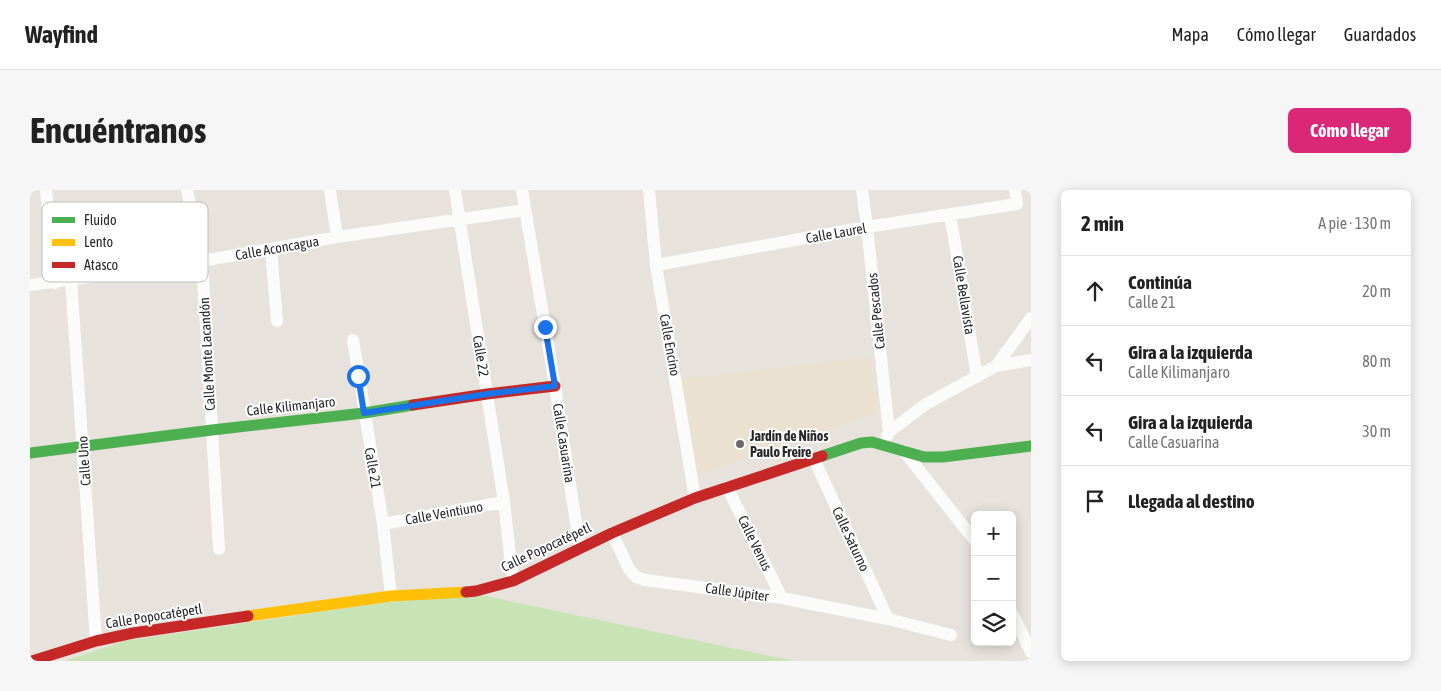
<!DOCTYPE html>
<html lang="es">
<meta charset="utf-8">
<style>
body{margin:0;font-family:"Asap Condensed",sans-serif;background:#f6f6f6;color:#222}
.controls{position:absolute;right:15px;bottom:15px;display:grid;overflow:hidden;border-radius:8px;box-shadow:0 2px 12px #0003}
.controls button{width:45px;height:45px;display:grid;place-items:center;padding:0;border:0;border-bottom:1px solid #e0e0e0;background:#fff;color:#222;font:25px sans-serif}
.stop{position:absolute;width:15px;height:15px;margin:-11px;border:4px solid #1a73e8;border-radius:50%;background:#fff}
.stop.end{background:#1a73e8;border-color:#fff;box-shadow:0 1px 5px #0008}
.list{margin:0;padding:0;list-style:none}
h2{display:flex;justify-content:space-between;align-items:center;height:65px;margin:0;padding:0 20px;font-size:21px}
h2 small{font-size:16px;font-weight:400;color:#767676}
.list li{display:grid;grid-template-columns:32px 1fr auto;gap:15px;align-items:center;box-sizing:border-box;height:70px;padding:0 20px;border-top:1px solid #e0e0e0}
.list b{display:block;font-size:19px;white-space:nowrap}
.list p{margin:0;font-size:16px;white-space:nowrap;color:#767676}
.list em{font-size:16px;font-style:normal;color:#767676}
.icon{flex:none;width:28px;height:28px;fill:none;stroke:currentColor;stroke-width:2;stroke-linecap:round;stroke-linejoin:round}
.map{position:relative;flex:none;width:1001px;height:471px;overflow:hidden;border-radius:8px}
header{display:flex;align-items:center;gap:30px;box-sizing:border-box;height:70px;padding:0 25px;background:#fff;border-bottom:1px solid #e0e0e0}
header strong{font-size:24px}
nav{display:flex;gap:28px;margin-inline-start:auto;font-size:18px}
.intro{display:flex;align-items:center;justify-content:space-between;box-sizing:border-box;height:120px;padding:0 30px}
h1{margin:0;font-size:35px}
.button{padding:12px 22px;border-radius:8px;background:#db2777;color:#fff;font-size:18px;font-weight:700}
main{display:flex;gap:30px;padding:0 30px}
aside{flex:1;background:#fff;border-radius:8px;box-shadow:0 2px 12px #0003}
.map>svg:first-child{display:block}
.education{fill:#eae1d0}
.green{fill:#c8e3b4}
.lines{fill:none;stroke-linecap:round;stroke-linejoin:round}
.street{stroke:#fbfbfa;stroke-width:12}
.fast{stroke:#4caf50;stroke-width:11}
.slow{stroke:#ffc107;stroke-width:11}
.jam{stroke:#c62828;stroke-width:11}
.route{stroke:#1a73e8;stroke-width:6}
.poi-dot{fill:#6b6967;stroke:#fff;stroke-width:2}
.labels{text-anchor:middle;stroke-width:4;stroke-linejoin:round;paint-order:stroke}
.street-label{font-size:14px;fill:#282828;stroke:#fff}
.poi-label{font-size:14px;font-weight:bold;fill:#282828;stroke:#fff;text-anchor:start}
.key{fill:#fff;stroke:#bebebe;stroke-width:1}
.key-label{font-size:14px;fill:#282828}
</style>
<header>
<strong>Wayfind</strong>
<nav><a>Mapa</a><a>Cómo llegar</a><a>Guardados</a></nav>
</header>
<div class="intro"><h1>Encuéntranos</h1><a class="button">Cómo llegar</a></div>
<main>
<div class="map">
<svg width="1001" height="471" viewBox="0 0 1001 471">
<rect width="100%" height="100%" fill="#e7e2dc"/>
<path class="education" d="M 841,167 L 847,223 L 667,285 L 653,189 Z"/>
<path class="green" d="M 432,401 L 764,471 L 35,471 L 94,451 Z"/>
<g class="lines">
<path class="street" d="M 16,0 L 25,93
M 157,0 L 172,71 L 189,359
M 300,0 L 307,47
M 425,0 L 474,312 L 483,391
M 492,0 L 525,196 L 550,359
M 619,0 L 626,75 L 665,308
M 832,0 L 837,37 L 859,242
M 920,24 L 947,187
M 241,59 L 247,131
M 626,75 L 837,37 L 987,14 L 985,0
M 41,90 L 66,451
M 0,95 L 172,71 L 307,47 L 495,20
M 323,150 L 353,334 L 361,406
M 966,176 L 1001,170
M 857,246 L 859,242 L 896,214 L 966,176 L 1001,128
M 874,261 L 945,351
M 784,269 L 858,429
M 697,297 L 752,408
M 353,334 L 474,312
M 582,343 L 599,379 L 606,387 L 615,390 L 752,408 L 858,429 L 921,445
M 982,423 L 1001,462"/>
<path class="fast" d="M 0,263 L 182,240 L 334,223 L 383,215
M 792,266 L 831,253 L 842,252 L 894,267 L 913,267 L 1001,256"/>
<path class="slow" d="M 218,426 L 361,406 L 436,402"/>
<path class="jam" d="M 383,215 L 457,204 L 525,196
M 436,402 L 446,401 L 483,391 L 582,343 L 665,308 L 792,266
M 2,471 L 66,451 L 103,443 L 218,426"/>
</g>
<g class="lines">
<path class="route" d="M 328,186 L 334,223 L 457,204 L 525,196 L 515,137"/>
</g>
<circle class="poi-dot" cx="710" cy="254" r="5"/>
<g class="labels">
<g class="street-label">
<text transform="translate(806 43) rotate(-10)" y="5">Calle Laurel</text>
<text transform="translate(247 58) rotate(-10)" y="5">Calle Aconcagua</text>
<text transform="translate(934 105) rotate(81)" y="5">Calle Bellavista</text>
<text transform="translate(846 121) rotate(-96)" y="5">Calle Pescados</text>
<text transform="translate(640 155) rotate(80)" y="5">Calle Encino</text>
<text transform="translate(177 164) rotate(-93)" y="5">Calle Monte Lacandón</text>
<text transform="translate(451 166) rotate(81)" y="5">Calle 22</text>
<text transform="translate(261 216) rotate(-6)" y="5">Calle Kilimanjaro</text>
<text transform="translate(534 253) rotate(81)" y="5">Calle Casuarina</text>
<text transform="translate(54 271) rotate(-94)" y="5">Calle Uno</text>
<text transform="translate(343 278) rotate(80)" y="5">Calle 21</text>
<text transform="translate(414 323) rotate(-10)" y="5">Calle Veintiuno</text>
<text transform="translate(821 349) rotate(65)" y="5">Calle Saturno</text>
<text transform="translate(725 353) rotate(64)" y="5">Calle Venus</text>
<text transform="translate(516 357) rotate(-25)" y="5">Calle Popocatépetl</text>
<text transform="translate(707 402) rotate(8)" y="5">Calle Júpiter</text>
<text transform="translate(124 426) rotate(-9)" y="5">Calle Popocatépetl</text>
</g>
<g class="poi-label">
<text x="720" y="251">Jardín de Niños<tspan x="720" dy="16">Paulo Freire</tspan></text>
</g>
</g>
<rect x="12" y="12" width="166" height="80" rx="8" class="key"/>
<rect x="22" y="27" width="23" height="6" fill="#4caf50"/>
<rect x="22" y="49" width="23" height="7" fill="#ffc107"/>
<rect x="22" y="72" width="23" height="6" fill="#c62828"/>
<g class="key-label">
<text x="54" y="35">Fluido</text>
<text x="54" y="57">Lento</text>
<text x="54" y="80">Atasco</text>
</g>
</svg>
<div class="controls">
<button>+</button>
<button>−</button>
<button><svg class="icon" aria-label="layers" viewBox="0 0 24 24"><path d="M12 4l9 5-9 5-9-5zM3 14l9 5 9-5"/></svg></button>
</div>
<div class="stop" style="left:328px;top:186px"></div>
<div class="stop end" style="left:515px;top:137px"></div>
</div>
<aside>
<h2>2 min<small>A pie · 130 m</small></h2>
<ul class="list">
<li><svg class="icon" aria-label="ahead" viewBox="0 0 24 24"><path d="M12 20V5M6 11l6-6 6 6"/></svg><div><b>Continúa</b><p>Calle 21</p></div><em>20 m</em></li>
<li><svg class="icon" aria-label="left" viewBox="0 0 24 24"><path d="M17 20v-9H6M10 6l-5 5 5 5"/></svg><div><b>Gira a la izquierda</b><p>Calle Kilimanjaro</p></div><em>80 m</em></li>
<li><svg class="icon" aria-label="left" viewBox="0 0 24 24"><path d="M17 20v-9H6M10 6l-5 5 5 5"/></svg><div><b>Gira a la izquierda</b><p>Calle Casuarina</p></div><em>30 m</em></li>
<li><svg class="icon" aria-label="arrive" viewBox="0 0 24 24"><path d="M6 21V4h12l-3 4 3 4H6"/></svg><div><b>Llegada al destino</b></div></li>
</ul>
</aside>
</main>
